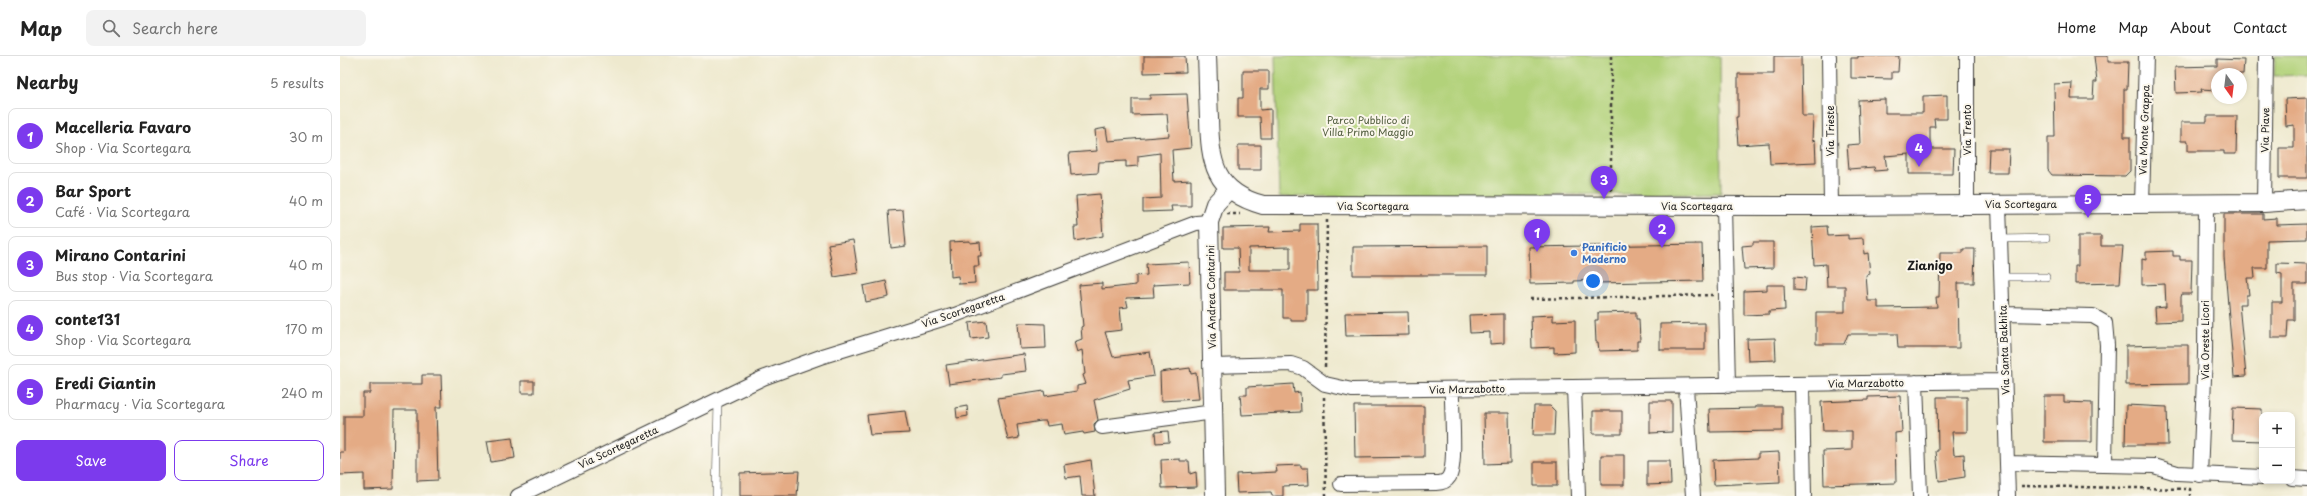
<!DOCTYPE html>
<meta charset="utf-8">
<style>
body{margin:0;font-family:"Playpen Sans",sans-serif;background:#f2f2f2;color:#222}
.controls{position:absolute;right:12px;bottom:12px;display:grid;overflow:hidden;border-radius:8px;box-shadow:0 2px 6px #0003}
.controls button{width:36px;height:36px;display:grid;place-items:center;padding:0;border:0;border-bottom:1px solid #e0e0e0;background:#fff;color:#222;font:20px sans-serif}
.compass{position:absolute;left:1871px;top:12px;width:36px;height:36px;border-radius:50%;background:#fff;box-shadow:0 2px 6px #0003;rotate:166deg}
.you{position:absolute;left:1253px;top:225px;width:14px;height:14px;margin:-10px;border:3px solid #fff;border-radius:50%;background:#1a73e8;box-shadow:0 0 0 6px #1a73e833}
.badge{display:grid;place-items:center;width:26px;height:26px;border-radius:50%;background:#7c3aed;color:#fff;font-size:13px;font-weight:700}
.pin{position:absolute;translate:-50% -33px;filter:drop-shadow(0 1px 2px #0008)}
.pin::after{content:'';position:absolute;top:21px;width:14px;height:12px;background:inherit;clip-path:polygon(0 0,100% 0,50% 100%)}
.list{margin:0;padding:0;list-style:none}
h2{display:flex;justify-content:space-between;align-items:center;height:52px;margin:0;padding:0 16px;font-size:17px}
h2 small{font-size:13px;font-weight:400;color:#767676}
.list li{display:grid;grid-template-columns:26px 1fr auto;gap:12px;align-items:center;box-sizing:border-box;height:56px;margin:0 8px 8px;padding:0 8px;border:1px solid #e0e0e0;border-radius:8px}
.list b{display:block;font-size:15px;white-space:nowrap}
.list p{margin:0;font-size:13px;white-space:nowrap;color:#767676}
.list em{font-size:13px;font-style:normal;color:#767676}
.actions{display:flex;gap:8px;padding:12px 16px}
.actions a{flex:1;padding:9px 0;border:1px solid #7c3aed;border-radius:8px;text-align:center;font-size:14px;color:#7c3aed}
.actions .main{background:#7c3aed;color:#fff}
.icon{flex:none;width:22px;height:22px;fill:none;stroke:currentColor;stroke-width:2;stroke-linecap:round;stroke-linejoin:round}
.map{position:relative;flex:none;width:1967px;height:440px;overflow:hidden}
header{display:flex;align-items:center;gap:24px;box-sizing:border-box;height:56px;padding:0 20px;background:#fff;border-bottom:1px solid #e0e0e0}
header strong{font-size:19px}
nav{display:flex;gap:22px;margin-inline-start:auto;font-size:14px}
.search{width:280px;height:36px;background:#f2f2f2;display:flex;align-items:center;gap:10px;box-sizing:border-box;padding:0 14px;border-radius:8px;color:#767676;font-size:15px}
main{display:flex}
aside{flex:1;background:#fff}
.map>svg:first-child{display:block}
.green{fill:#b2d27a;stroke:#67774b}
.building{fill:#e4ab85;fill-rule:evenodd}
.lines{fill:none;stroke-linecap:round;stroke-linejoin:round}
.service-casing{stroke:#3c3b37;stroke-width:8}
.minor-casing{stroke:#3c3b37;stroke-width:16}
.tertiary-casing{stroke:#3c3b37;stroke-width:20}
.path{stroke:#3c3b37;stroke-width:2.5;stroke-dasharray:3 3;stroke-linecap:butt}
.service{stroke:#fff;stroke-width:7}
.minor{stroke:#fff;stroke-width:14}
.tertiary{stroke:#fff;stroke-width:18}
.shop-dot{fill:#3f7fe0;stroke:#fbf7ec;stroke-width:1.5}
.labels{text-anchor:middle;stroke-width:4;stroke-linejoin:round;paint-order:stroke}
.park-label{font-size:10px;fill:#505c3d;stroke:#fbf7ec}
.street-label{font-size:10px;fill:#1c1c1c;stroke:#fbf7ec}
.shop-label{font-size:10px;font-weight:bold;fill:#366cbe;stroke:#fbf7ec;text-anchor:start}
.quarter-label{font-size:12px;font-weight:bold;fill:#1c1c1c;stroke:#fbf7ec}
</style>
<header>
<strong>Map</strong>
<div class="search"><svg class="icon" aria-label="search" viewBox="0 0 24 24"><circle cx="10" cy="10" r="6"/><path d="M15 15l6 6"/></svg>Search here</div>
<nav><a>Home</a><a>Map</a><a>About</a><a>Contact</a></nav>
</header>
<main>
<aside>
<h2>Nearby<small>5 results</small></h2>
<ul class="list">
<li><span class="badge">1</span><div><b>Macelleria Favaro</b><p>Shop · Via Scortegara</p></div><em>30 m</em></li>
<li><span class="badge">2</span><div><b>Bar Sport</b><p>Café · Via Scortegara</p></div><em>40 m</em></li>
<li><span class="badge">3</span><div><b>Mirano Contarini</b><p>Bus stop · Via Scortegara</p></div><em>40 m</em></li>
<li><span class="badge">4</span><div><b>conte131</b><p>Shop · Via Scortegara</p></div><em>170 m</em></li>
<li><span class="badge">5</span><div><b>Eredi Giantin</b><p>Pharmacy · Via Scortegara</p></div><em>240 m</em></li>
</ul>
<div class="actions"><a class="main">Save</a><a>Share</a></div>
</aside>
<div class="map">
<svg width="1967" height="440" viewBox="0 0 1967 440">
<rect width="100%" height="100%" fill="#fbf7ec"/>
<filter id="ink" filterUnits="userSpaceOnUse"><feTurbulence type="fractalNoise" baseFrequency=".025" numOctaves="2"/><feDisplacementMap in="SourceGraphic" scale="8" xChannelSelector="R" yChannelSelector="G"/><feConvolveMatrix kernelMatrix="1 2 1 2 8 2 1 2 1" color-interpolation-filters="sRGB"/></filter>
<filter id="wash" filterUnits="userSpaceOnUse"><feTurbulence type="fractalNoise" baseFrequency=".012" numOctaves="4" result="noise"/><feDisplacementMap in="SourceGraphic" scale="16" xChannelSelector="R" yChannelSelector="G"/><feGaussianBlur stdDeviation="0.9" result="paint"/><feColorMatrix in="noise" values="0 0 0 0 0 0 0 0 0 0 0 0 0 0 0 0 0 1.4 0 .05"/><feComposite in="paint" operator="in"/></filter>
<g filter="url(#wash)">
<rect width="100%" height="100%" fill="#eee9ce"/>
<path class="green" d="M 935,0 L 1380,0 L 1381,137 L 939,141 Z
M 1935,0 L 1967,0 L 1967,19 L 1934,20 Z"/>
<g id="blocks">
<path class="building" d="M 804,0 L 845,0 L 846,16 L 804,17 Z
M 1434,0 L 1461,0 L 1462,60 L 1473,60 L 1472,85 L 1475,84 L 1476,106 L 1430,108 L 1429,87 L 1398,89 L 1396,61 L 1398,61 L 1398,18 L 1434,18 Z
M 1518,0 L 1559,0 L 1558,16 L 1552,16 L 1552,23 L 1511,22 L 1511,2 L 1518,2 Z
M 1754,0 L 1768,0 L 1768,6 L 1788,6 L 1787,33 L 1784,33 L 1784,81 L 1790,81 L 1790,115 L 1785,120 L 1712,119 L 1708,114 L 1708,81 L 1715,81 L 1714,28 L 1732,27 L 1731,43 L 1753,43 L 1754,26 L 1757,26 Z
M 1877,3 L 1904,4 L 1903,18 L 1877,18 L 1877,34 L 1861,33 L 1862,36 L 1836,37 L 1835,11 L 1877,10 Z
M 903,15 L 929,15 L 929,33 L 920,33 L 920,54 L 931,53 L 931,82 L 921,82 L 920,61 L 898,61 L 898,42 L 903,42 Z
M 847,38 L 851,92 L 832,94 L 834,125 L 851,124 L 851,150 L 831,150 L 832,155 L 803,156 L 803,143 L 821,142 L 820,97 L 798,100 L 798,110 L 786,111 L 786,105 L 759,106 L 758,117 L 731,119 L 729,97 L 757,95 L 755,74 L 766,72 L 768,85 L 829,80 L 827,58 L 792,59 L 792,43 L 810,43 L 810,39 Z
M 1607,39 L 1607,63 L 1594,63 L 1595,71 L 1590,71 L 1590,93 L 1614,93 L 1613,118 L 1569,118 L 1569,98 L 1545,100 L 1547,114 L 1535,115 L 1534,111 L 1509,113 L 1507,89 L 1520,88 L 1518,44 L 1545,43 L 1545,57 L 1583,57 L 1583,40 Z
M 1967,42 L 1967,122 L 1939,122 L 1939,92 L 1954,92 L 1954,69 L 1946,70 L 1945,43 Z
M 1867,60 L 1897,60 L 1896,98 L 1884,98 L 1884,95 L 1848,95 L 1848,85 L 1841,85 L 1841,66 L 1867,66 Z
M 898,89 L 921,89 L 921,114 L 898,114 Z
M 1649,93 L 1669,93 L 1668,117 L 1648,117 Z
M 760,138 L 763,180 L 735,185 L 734,171 L 738,171 L 736,140 Z
M 563,154 L 566,190 L 551,192 L 548,155 Z
M 1884,158 L 1923,158 L 1923,163 L 1937,162 L 1937,169 L 1967,168 L 1967,183 L 1927,184 L 1927,212 L 1914,212 L 1915,222 L 1907,222 L 1909,239 L 1906,239 L 1906,248 L 1899,248 L 1906,320 L 1894,321 L 1884,201 Z
M 960,168 L 977,168 L 978,234 L 967,234 L 967,265 L 951,265 L 951,262 L 943,262 L 943,234 L 884,234 L 884,216 L 899,216 L 898,192 L 883,192 L 883,172 L 930,171 L 929,176 L 960,175 ZM 950,191 L 950,214 L 909,214 L 909,192 Z
M 1487,170 L 1488,180 L 1508,179 L 1508,183 L 1523,182 L 1524,198 L 1528,197 L 1530,218 L 1526,219 L 1528,245 L 1538,245 L 1538,252 L 1597,251 L 1596,241 L 1599,241 L 1600,197 L 1623,197 L 1623,193 L 1635,193 L 1634,227 L 1618,227 L 1619,292 L 1558,292 L 1557,278 L 1508,278 L 1504,288 L 1476,288 L 1476,256 L 1505,256 L 1505,230 L 1487,230 L 1486,208 L 1474,209 L 1472,171 Z
M 1738,180 L 1761,180 L 1761,190 L 1783,190 L 1780,227 L 1735,228 L 1735,210 L 1738,210 Z
M 513,184 L 518,217 L 494,221 L 488,188 Z
M 630,185 L 630,187 L 640,186 L 641,200 L 638,200 L 639,210 L 634,210 L 635,227 L 619,228 L 618,220 L 611,221 L 610,186 Z
M 1413,186 L 1433,186 L 1433,212 L 1404,213 L 1402,190 L 1413,189 Z
M 1362,188 L 1363,225 L 1254,227 L 1254,224 L 1234,225 L 1234,227 L 1190,228 L 1189,191 Z
M 1147,190 L 1147,219 L 1013,219 L 1013,191 Z
M 1833,195 L 1833,200 L 1840,200 L 1840,204 L 1852,204 L 1851,238 L 1842,238 L 1841,241 L 1841,265 L 1816,266 L 1815,252 L 1826,251 L 1825,228 L 1802,229 L 1802,203 L 1806,204 L 1806,196 Z
M 849,206 L 850,227 L 813,229 L 814,241 L 786,242 L 788,251 L 780,252 L 782,274 L 765,276 L 773,301 L 810,296 L 814,320 L 788,324 L 790,333 L 754,344 L 758,364 L 754,368 L 755,376 L 744,378 L 743,376 L 724,379 L 722,368 L 707,370 L 706,365 L 701,365 L 677,369 L 679,382 L 668,384 L 658,342 L 704,335 L 705,340 L 737,335 L 737,330 L 746,328 L 743,319 L 745,318 L 742,294 L 737,296 L 734,286 L 742,283 L 741,271 L 743,270 L 739,229 L 762,227 L 762,233 L 796,229 L 796,220 L 807,219 L 806,208 Z
M 1937,207 L 1967,208 L 1967,228 L 1954,228 L 1954,264 L 1948,264 L 1947,282 L 1932,282 L 1932,246 L 1942,246 L 1942,218 L 1937,217 Z
M 1454,221 L 1466,222 L 1465,235 L 1454,234 Z
M 546,225 L 549,241 L 526,246 L 523,230 Z
M 1427,229 L 1444,229 L 1445,254 L 1429,255 L 1429,258 L 1404,259 L 1404,235 L 1427,234 Z
M 1068,256 L 1069,279 L 1006,280 L 1005,257 Z
M 1296,256 L 1296,263 L 1299,263 L 1300,285 L 1297,285 L 1297,294 L 1259,295 L 1258,286 L 1256,286 L 1255,264 L 1258,264 L 1258,257 Z
M 1164,258 L 1164,287 L 1150,288 L 1150,276 L 1130,277 L 1129,259 Z
M 1213,259 L 1213,265 L 1235,264 L 1235,296 L 1214,297 L 1214,291 L 1192,292 L 1191,260 Z
M 646,265 L 648,281 L 631,283 L 629,267 Z
M 678,267 L 705,268 L 706,292 L 680,293 Z
M 1365,267 L 1365,294 L 1320,294 L 1320,268 Z
M 1435,282 L 1436,304 L 1408,305 L 1407,283 Z
M 1824,289 L 1848,289 L 1848,328 L 1786,329 L 1786,290 Z
M 684,298 L 686,315 L 661,318 L 661,321 L 609,328 L 606,309 Z
M 850,312 L 851,318 L 856,317 L 859,343 L 821,345 L 820,316 Z
M 82,319 L 101,319 L 102,351 L 96,351 L 98,424 L 77,425 L 77,354 L 54,354 L 53,433 L 24,434 L 24,418 L 0,419 L 0,396 L 4,396 L 4,360 L 23,360 L 23,337 L 30,337 L 30,328 L 82,328 Z
M 181,325 L 194,325 L 194,337 L 181,337 Z
M 953,328 L 954,337 L 960,336 L 961,356 L 902,359 L 900,339 L 907,339 L 907,331 Z
M 1560,340 L 1562,376 L 1555,377 L 1556,427 L 1484,429 L 1483,395 L 1512,394 L 1512,375 L 1483,375 L 1481,346 L 1528,344 L 1528,341 Z
M 1704,340 L 1724,340 L 1724,346 L 1752,347 L 1752,386 L 1704,386 Z
M 1597,341 L 1627,341 L 1627,376 L 1612,376 L 1614,399 L 1624,398 L 1625,421 L 1599,425 L 1596,395 L 1598,395 Z
M 1310,345 L 1332,345 L 1332,376 L 1310,377 Z
M 1786,349 L 1827,351 L 1828,389 L 1785,389 Z
M 627,350 L 628,360 L 617,362 L 616,352 Z
M 1014,350 L 1084,350 L 1084,401 L 1015,402 Z
M 1194,350 L 1210,350 L 1215,355 L 1214,379 L 1193,379 Z
M 1416,350 L 1442,350 L 1442,375 L 1370,376 L 1369,353 L 1416,352 Z
M 1893,352 L 1922,353 L 1922,385 L 1892,384 Z
M 565,355 L 569,377 L 530,379 L 527,359 Z
M 1253,355 L 1282,355 L 1282,378 L 1253,378 Z
M 1144,357 L 1169,357 L 1170,407 L 1145,408 Z
M 828,375 L 829,386 L 816,387 L 815,376 Z
M 172,382 L 175,402 L 151,406 L 147,385 Z
M 1439,396 L 1440,426 L 1374,429 L 1373,404 L 1418,402 L 1418,397 Z
M 1261,399 L 1284,399 L 1284,429 L 1261,429 Z
M 840,403 L 840,405 L 849,405 L 850,418 L 856,416 L 857,431 L 822,432 L 821,404 Z
M 751,404 L 755,440 L 742,440 L 740,420 L 726,422 L 724,409 Z
M 1307,405 L 1330,405 L 1331,428 L 1307,429 Z
M 1194,406 L 1217,406 L 1217,430 L 1194,430 Z
M 961,409 L 961,412 L 968,412 L 969,429 L 943,430 L 943,440 L 932,440 L 931,436 L 897,437 L 896,418 L 937,416 L 936,410 Z
M 459,415 L 457,440 L 400,440 L 400,417 Z"/>
</g>
</g>
<g filter="url(#ink)">
<use href="#blocks" fill-opacity="0" stroke="#3c3b37" stroke-width="1"/>
<g class="lines">
<defs>
<path id="service" d="M 1660,183 L 1706,182
M 1662,221 L 1706,221
M 376,440 L 378,344"/>
<path id="minor" d="M 1489,0 L 1491,150
M 1924,147 L 1926,0
M 1627,148 L 1627,0
M 1659,148 L 1668,440
M 1802,148 L 1806,0
M 1384,150 L 1388,330
M 1663,258 L 1753,260 L 1765,267 L 1767,289 L 1765,409
M 872,310 L 951,308 L 963,312 L 985,328 L 1012,334 L 1664,325
M 1576,326 L 1580,440
M 1462,328 L 1464,440
M 1234,331 L 1238,440
M 1346,331 L 1353,440
M 762,371 L 874,356
M 1667,407 L 1814,410 L 1837,417 L 1922,421
M 1860,419 L 1865,298 L 1866,148
M 1952,422 L 1967,423
M 1001,428 L 1096,427 C 1101,427 1106,426 1109,421 C 1117,409 1111,351 1112,333
M 178,440 L 423,322 L 483,300 L 615,259 L 856,167 L 869,166"/>
<path id="tertiary" d="M 867,0 C 868,21 868,41 869,62 C 870,106 874,136 923,149 L 1491,150 L 1924,147 L 1967,144
M 875,440 L 869,166 L 875,148 L 889,133"/>
</defs>
<use href="#service" class="service-casing"/>
<use href="#minor" class="minor-casing"/>
<use href="#tertiary" class="tertiary-casing"/>
<path class="path" d="M 1271,0 L 1271,135
M 887,158 L 900,158
M 1190,243 L 1373,239
M 985,311 L 987,164
M 984,341 L 986,440
M 1681,430 L 1850,433 L 1850,440"/>
<use href="#service" class="service"/>
<use href="#minor" class="minor"/>
<use href="#tertiary" class="tertiary"/>
</g>
</g>
<circle class="shop-dot" cx="1234" cy="197" r="4"/>
<g class="labels">
<g class="park-label">
<text x="1028" y="68">Parco Pubblico di<tspan x="1028" dy="12">Villa Primo Maggio</tspan></text>
</g>
<g class="street-label">
<text transform="translate(1627 74) rotate(-90)" y="4">Via Trento</text>
<text transform="translate(1804 74) rotate(-88)" y="4">Via Monte Grappa</text>
<text transform="translate(1925 74) rotate(-89)" y="4">Via Piave</text>
<text transform="translate(1490 75) rotate(-90)" y="4">Via Trieste</text>
<text x="1681" y="152">Via Scortegara</text>
<text x="1033" y="154">Via Scortegara</text>
<text x="1357" y="154">Via Scortegara</text>
<text transform="translate(871 241) rotate(-91)" y="4">Via Andrea Contarini</text>
<text transform="translate(623 254) rotate(-19)" y="4">Via Scortegaretta</text>
<text transform="translate(1865 284) rotate(-90)" y="4">Via Oreste Licori</text>
<text transform="translate(1664 294) rotate(-92)" y="4">Via Santa Bakhita</text>
<text transform="translate(1526 327) rotate(-1)" y="4">Via Marzabotto</text>
<text transform="translate(1127 333) rotate(-1)" y="4">Via Marzabotto</text>
<text transform="translate(278 391) rotate(-25)" y="4">Via Scortegaretta</text>
</g>
<g class="shop-label">
<text x="1242" y="195">Panificio<tspan x="1242" dy="12">Moderno</tspan></text>
</g>
<g class="quarter-label">
<text x="1590" y="214">Zianigo</text>
</g>
</g>
</svg>
<div class="controls">
<button>+</button>
<button>−</button>
</div>
<svg class="compass" viewBox="-18 -18 36 36"><path d="M0-13l5 13h-10z" fill="#e53935"/><path d="M0 13l5-13h-10z" fill="#767676"/></svg>
<div class="you"></div>
<div class="pin badge" style="left:1197px;top:196px">1</div>
<div class="pin badge" style="left:1322px;top:192px">2</div>
<div class="pin badge" style="left:1264px;top:143px">3</div>
<div class="pin badge" style="left:1579px;top:111px">4</div>
<div class="pin badge" style="left:1748px;top:162px">5</div>
</div>
</main>
